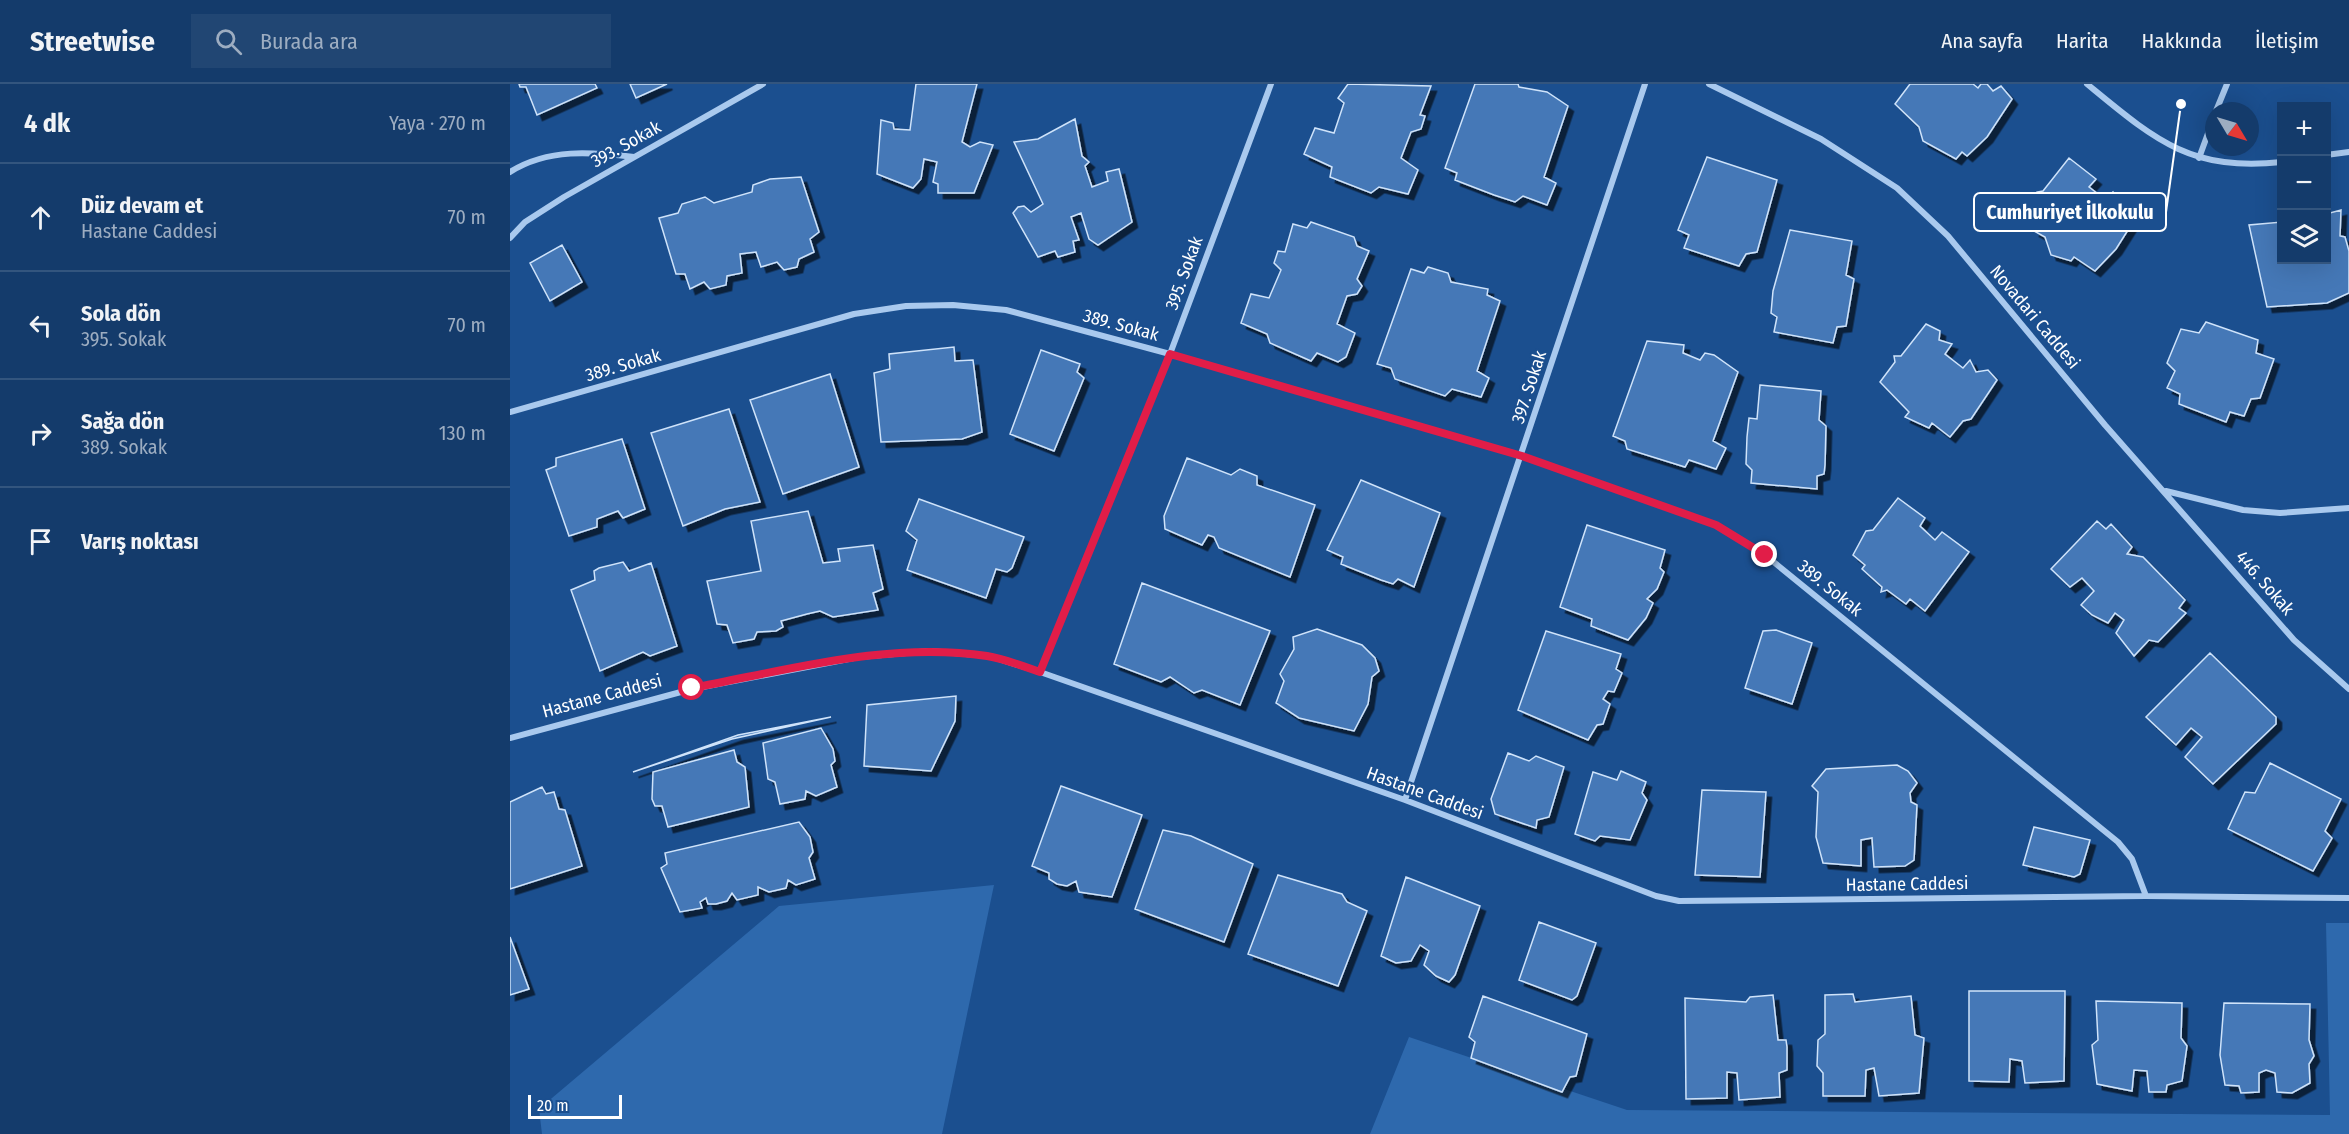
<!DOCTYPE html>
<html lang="tr">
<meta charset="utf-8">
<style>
body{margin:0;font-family:"Fira Sans Condensed",sans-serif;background:#214673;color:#f1f3f6}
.controls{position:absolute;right:18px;top:18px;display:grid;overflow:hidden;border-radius:0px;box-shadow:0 6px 24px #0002}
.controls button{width:54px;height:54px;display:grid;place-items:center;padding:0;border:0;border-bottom:2px solid #33557e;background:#143b6b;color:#f1f3f6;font:30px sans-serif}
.compass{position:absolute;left:1695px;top:18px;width:54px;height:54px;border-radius:50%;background:#143b6b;box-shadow:0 6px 24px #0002;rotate:128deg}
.scale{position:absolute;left:18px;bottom:15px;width:94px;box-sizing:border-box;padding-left:6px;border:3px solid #fff;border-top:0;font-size:16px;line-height:21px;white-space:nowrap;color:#fff;-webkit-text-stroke:4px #1b4f8f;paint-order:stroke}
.stop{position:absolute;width:18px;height:18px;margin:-14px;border:4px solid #e11d48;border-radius:50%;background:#fff}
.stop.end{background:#e11d48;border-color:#fff;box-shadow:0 2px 6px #0008}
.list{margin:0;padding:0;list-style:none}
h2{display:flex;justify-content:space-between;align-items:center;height:78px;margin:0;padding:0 24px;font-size:26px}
h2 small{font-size:20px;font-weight:400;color:#9dadc1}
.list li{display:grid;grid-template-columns:39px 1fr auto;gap:18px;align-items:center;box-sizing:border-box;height:108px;padding:0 24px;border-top:2px solid #33557e}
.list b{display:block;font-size:22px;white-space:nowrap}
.list p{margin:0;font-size:20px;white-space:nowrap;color:#9dadc1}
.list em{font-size:20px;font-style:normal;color:#9dadc1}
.icon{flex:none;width:33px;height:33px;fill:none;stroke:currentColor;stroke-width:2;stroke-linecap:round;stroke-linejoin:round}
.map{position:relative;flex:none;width:1839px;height:1050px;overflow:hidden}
header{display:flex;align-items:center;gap:36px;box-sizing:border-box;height:84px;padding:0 30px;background:#143b6b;border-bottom:2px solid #33557e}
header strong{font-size:28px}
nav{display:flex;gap:33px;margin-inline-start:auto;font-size:21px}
.search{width:420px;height:54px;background:#214673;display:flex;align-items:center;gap:15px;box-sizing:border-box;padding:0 21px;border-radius:0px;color:#9dadc1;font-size:22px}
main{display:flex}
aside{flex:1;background:#143b6b}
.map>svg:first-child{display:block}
.green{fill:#2e69ad}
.building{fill:#4478b7;stroke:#cfe3fa;stroke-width:1.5;filter:url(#shadow)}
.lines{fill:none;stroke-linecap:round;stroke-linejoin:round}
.street{stroke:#a9c9ee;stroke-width:6}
.route{stroke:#e11d48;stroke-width:8}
.labels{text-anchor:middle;stroke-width:4.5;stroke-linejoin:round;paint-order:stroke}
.street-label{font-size:18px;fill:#fff;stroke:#1b4f8f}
.leader{fill:none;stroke:#fff;stroke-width:2}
.callout-dot{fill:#fff;stroke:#1b4f8f;stroke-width:2}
.callout{fill:#1b4f8f;stroke:#fff;stroke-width:2}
.callout-label{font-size:20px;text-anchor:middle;font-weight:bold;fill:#fff}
</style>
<header>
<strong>Streetwise</strong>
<div class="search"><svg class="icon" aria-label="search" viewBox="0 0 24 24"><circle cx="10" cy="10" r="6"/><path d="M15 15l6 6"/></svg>Burada ara</div>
<nav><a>Ana sayfa</a><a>Harita</a><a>Hakkında</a><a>İletişim</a></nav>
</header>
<main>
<aside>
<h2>4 dk<small>Yaya · 270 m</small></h2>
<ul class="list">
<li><svg class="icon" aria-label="ahead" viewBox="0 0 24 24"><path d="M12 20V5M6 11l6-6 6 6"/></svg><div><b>Düz devam et</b><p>Hastane Caddesi</p></div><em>70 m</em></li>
<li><svg class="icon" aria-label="left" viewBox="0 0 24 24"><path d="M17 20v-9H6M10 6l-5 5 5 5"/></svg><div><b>Sola dön</b><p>395. Sokak</p></div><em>70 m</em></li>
<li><svg class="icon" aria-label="right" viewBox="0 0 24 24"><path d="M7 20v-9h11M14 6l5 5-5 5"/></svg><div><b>Sağa dön</b><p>389. Sokak</p></div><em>130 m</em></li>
<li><svg class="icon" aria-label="arrive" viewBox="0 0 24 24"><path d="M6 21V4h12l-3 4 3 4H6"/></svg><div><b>Varış noktası</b></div></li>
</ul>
</aside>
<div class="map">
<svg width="1839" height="1050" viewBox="0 0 1839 1050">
<defs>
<filter id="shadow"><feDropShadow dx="5.5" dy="5.5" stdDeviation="0" flood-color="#0009"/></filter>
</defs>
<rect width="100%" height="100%" fill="#1b4f8f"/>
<path class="green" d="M 484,801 L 432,1050 L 32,1050 L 29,1025 L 269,822 Z
M 1816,839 L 1839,839 L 1839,1050 L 860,1050 L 899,953 L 1117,1026 L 1820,1031 Z"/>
<path class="building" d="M 9,0 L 85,0 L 87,4 L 27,31 L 16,3 L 10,3 Z
M 120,0 L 157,0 L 126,14 Z
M 406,0 L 467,0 L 452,58 L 460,63 L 470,58 L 483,61 L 464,109 L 428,109 L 428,100 L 423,98 L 427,78 L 414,75 L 411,95 L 403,104 L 367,90 L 371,36 L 383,39 L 384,45 L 400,46 Z
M 838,0 L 921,2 L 910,31 L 915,32 L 911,45 L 901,48 L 891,74 L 908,86 L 898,110 L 869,103 L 861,109 L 820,93 L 822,83 L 794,70 L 805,44 L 824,49 L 834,19 L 828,14 Z
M 965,0 L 1008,0 L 1009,3 L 1037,8 L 1058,22 L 1034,93 L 1046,99 L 1037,121 L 1013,112 L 1005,118 L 984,111 L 945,96 L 947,89 L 935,84 Z
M 1400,0 L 1463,0 L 1468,4 L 1471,0 L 1477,0 L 1483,7 L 1491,2 L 1502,15 L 1477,53 L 1457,72 L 1452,68 L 1446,75 L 1413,57 L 1409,43 L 1385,20 Z
M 565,35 L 572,72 L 579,78 L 575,82 L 582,103 L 598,97 L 596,88 L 609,85 L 622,138 L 588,161 L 579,155 L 571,129 L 561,133 L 569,156 L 563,157 L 565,168 L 548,173 L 545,167 L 528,173 L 503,129 L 508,123 L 514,122 L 521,128 L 533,120 L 504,58 L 528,55 Z
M 1197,73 L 1267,96 L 1247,168 L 1236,170 L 1229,182 L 1174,164 L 1179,151 L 1168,146 Z
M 1559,74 L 1586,95 L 1579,103 L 1596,116 L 1603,108 L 1612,120 L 1622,117 L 1630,127 L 1606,165 L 1585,187 L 1564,173 L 1561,177 L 1541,171 L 1535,153 L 1524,147 L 1527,142 L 1514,132 L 1528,114 L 1527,108 L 1533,107 Z
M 291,93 L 309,148 L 300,155 L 304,168 L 289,175 L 287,183 L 274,186 L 267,178 L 251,183 L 246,168 L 230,170 L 232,189 L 217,192 L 216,201 L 200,205 L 194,198 L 180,205 L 175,190 L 166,190 L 149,134 L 168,129 L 172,120 L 195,113 L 204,119 L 242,108 L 243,101 L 260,95 Z
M 1831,126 L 1830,152 L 1835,153 L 1839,167 L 1839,209 L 1817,219 L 1757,223 L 1739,141 L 1772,138 L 1772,176 L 1816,176 L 1816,130 Z
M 801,138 L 844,153 L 847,162 L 859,167 L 847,195 L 852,202 L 847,210 L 837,212 L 827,240 L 845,249 L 836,273 L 828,278 L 807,269 L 801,277 L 760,259 L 757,250 L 731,239 L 741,210 L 759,214 L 771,186 L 764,179 L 768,167 L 775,168 L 783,140 L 797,144 Z
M 1280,146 L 1342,157 L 1336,191 L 1344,195 L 1336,242 L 1327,243 L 1323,259 L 1264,248 L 1267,233 L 1261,229 L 1263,207 Z
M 52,161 L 72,198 L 40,217 L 20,179 Z
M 918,183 L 938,189 L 941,198 L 978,205 L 977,211 L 990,217 L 967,287 L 979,294 L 971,313 L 942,305 L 935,312 L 885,295 L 881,284 L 867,280 L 901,185 L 914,189 Z
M 1696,238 L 1748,256 L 1746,269 L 1764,275 L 1750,314 L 1741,315 L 1734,332 L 1720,328 L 1716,338 L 1669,320 L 1670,310 L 1657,304 L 1665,287 L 1657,279 L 1671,245 L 1689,249 Z
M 1416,240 L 1430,247 L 1429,256 L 1442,260 L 1435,270 L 1453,284 L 1460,276 L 1466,288 L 1478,286 L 1487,296 L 1461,335 L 1453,337 L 1440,353 L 1422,339 L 1419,344 L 1395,333 L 1399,328 L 1370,298 L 1385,278 L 1384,272 L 1391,272 Z
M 1137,257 L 1174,261 L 1173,269 L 1190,276 L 1195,269 L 1204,271 L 1228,288 L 1203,357 L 1216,364 L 1206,385 L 1179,376 L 1175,383 L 1117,365 L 1115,357 L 1103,352 Z
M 444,263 L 445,277 L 463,276 L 472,348 L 452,355 L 371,358 L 364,289 L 380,285 L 379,270 Z
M 531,266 L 570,280 L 567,288 L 574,294 L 544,367 L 500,350 Z
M 320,290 L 349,383 L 273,410 L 240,316 Z
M 1250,301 L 1311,307 L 1309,336 L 1316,342 L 1315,381 L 1314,390 L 1307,392 L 1307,405 L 1241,399 L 1242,386 L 1236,380 L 1237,353 L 1239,334 L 1247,335 Z
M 219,325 L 250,418 L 215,425 L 173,442 L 141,349 Z
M 112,355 L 135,425 L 113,434 L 108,427 L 87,435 L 87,443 L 59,452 L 36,386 L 46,382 L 46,374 Z
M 677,374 L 721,391 L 730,385 L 747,392 L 747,401 L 805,421 L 780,493 L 709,464 L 704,453 L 698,451 L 692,461 L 655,445 L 654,432 Z
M 851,396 L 930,429 L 904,503 L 888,495 L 883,500 L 871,496 L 831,480 L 833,473 L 817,466 Z
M 1388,414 L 1415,434 L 1410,442 L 1425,456 L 1432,448 L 1459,468 L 1415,527 L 1400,515 L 1396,520 L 1377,506 L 1371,508 L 1372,503 L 1352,485 L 1355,481 L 1343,471 L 1356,447 L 1363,446 Z
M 409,415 L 514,453 L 502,484 L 497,488 L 486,485 L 476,514 L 397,486 L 407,456 L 396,447 Z
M 298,427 L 313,479 L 330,477 L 328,465 L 363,461 L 373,505 L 363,509 L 368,526 L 323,533 L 310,527 L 297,530 L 271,537 L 273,543 L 266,547 L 247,548 L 244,555 L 223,559 L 217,541 L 207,540 L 197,497 L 251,487 L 241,437 Z
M 1587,437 L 1596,445 L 1601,440 L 1622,463 L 1617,470 L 1633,473 L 1675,516 L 1669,524 L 1676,529 L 1648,558 L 1639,556 L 1624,572 L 1606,549 L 1614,536 L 1605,529 L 1598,539 L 1582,531 L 1571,521 L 1584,507 L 1572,494 L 1560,503 L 1541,485 Z
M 1077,441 L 1155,466 L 1150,484 L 1154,488 L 1147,505 L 1137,515 L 1143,519 L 1136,534 L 1118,556 L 1081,542 L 1082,535 L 1050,523 Z
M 113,478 L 119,487 L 141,479 L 167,562 L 140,572 L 133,568 L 90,587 L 61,506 L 85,496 L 84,487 L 89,484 Z
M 632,499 L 760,547 L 730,621 L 692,606 L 684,609 L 660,593 L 651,598 L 604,580 Z
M 807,545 L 852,561 L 865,574 L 869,587 L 862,593 L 858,620 L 844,647 L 789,634 L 766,619 L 774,597 L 770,590 L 784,565 L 783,553 Z
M 1266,546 L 1302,559 L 1282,620 L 1235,604 L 1253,547 Z
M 1036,547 L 1111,570 L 1106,585 L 1112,589 L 1104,608 L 1098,607 L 1093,615 L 1100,620 L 1093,640 L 1087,641 L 1078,656 L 1008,626 Z
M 1700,569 L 1766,633 L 1766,640 L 1703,700 L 1675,673 L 1692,653 L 1681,644 L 1666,661 L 1636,633 Z
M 446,612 L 445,637 L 421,687 L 354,682 L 357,621 Z
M 321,633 L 222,655 L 123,688 L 228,651 Z
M 311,644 L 323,665 L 325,677 L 321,681 L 327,703 L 306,712 L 296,707 L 295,715 L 270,720 L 265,698 L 258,695 L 253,659 Z
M 224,666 L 227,678 L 235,683 L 239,723 L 158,743 L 152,722 L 145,722 L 142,715 L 143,688 Z
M 998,669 L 1019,677 L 1026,672 L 1054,683 L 1039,733 L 1027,736 L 1026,744 L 985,730 L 981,715 Z
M 1760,679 L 1831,715 L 1815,747 L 1822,754 L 1803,787 L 1718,745 L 1735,708 L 1745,709 Z
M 1387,681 L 1398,687 L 1407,699 L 1400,709 L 1401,718 L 1407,721 L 1404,776 L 1395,782 L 1364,783 L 1362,754 L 1351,756 L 1351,782 L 1313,779 L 1306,753 L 1308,708 L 1302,702 L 1316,685 Z
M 1111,687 L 1136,698 L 1132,709 L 1137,716 L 1120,756 L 1090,752 L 1085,757 L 1065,750 L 1083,688 L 1107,696 Z
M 551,702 L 632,731 L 602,813 L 569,808 L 566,797 L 557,802 L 547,800 L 539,795 L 539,789 L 522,782 Z
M 32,703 L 36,710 L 44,708 L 49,725 L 55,726 L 72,782 L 0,805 L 0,718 Z
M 1192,706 L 1256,708 L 1250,793 L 1185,791 Z
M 289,738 L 300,753 L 303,768 L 299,774 L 305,795 L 286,801 L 278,796 L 276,804 L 259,808 L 248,803 L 248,811 L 227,816 L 222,809 L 217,817 L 206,820 L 198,820 L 196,814 L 190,818 L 192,824 L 170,828 L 151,784 L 157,780 L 155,769 Z
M 1524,743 L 1580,756 L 1570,790 L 1564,793 L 1513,781 Z
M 653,746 L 681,752 L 743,780 L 714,858 L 625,825 Z
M 768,791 L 832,810 L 837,818 L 857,827 L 828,902 L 738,870 Z
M 896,793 L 970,822 L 945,891 L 939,898 L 926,892 L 914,881 L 919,867 L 910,861 L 901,877 L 886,879 L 871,872 Z
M 1029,838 L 1086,859 L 1067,912 L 1062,916 L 1009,896 Z
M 0,853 L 19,905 L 0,911 Z
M 1459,907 L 1555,907 L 1554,997 L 1515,999 L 1512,977 L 1500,975 L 1499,998 L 1459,997 Z
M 1343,910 L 1345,918 L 1401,912 L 1405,951 L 1414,954 L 1409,1009 L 1369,1012 L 1364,984 L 1356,986 L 1355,1012 L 1313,1012 L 1313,989 L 1307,982 L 1308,956 L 1315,950 L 1315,911 Z
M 1263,911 L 1268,956 L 1276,956 L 1277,963 L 1277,986 L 1269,989 L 1270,1013 L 1229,1016 L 1227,989 L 1217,988 L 1217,1014 L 1176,1015 L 1175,914 L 1236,918 L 1240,913 Z
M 973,912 L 1077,950 L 1066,992 L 1060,993 L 1052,1008 L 961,974 L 965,958 L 959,953 Z
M 1586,917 L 1672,919 L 1671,954 L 1677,962 L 1672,997 L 1657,1001 L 1656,1008 L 1639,1008 L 1637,987 L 1624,986 L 1622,1007 L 1587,1000 L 1582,961 L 1588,956 Z
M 1714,919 L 1800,920 L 1799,956 L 1804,972 L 1799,980 L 1800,999 L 1782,1009 L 1767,1008 L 1765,989 L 1756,986 L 1749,989 L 1749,1008 L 1731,1009 L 1729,1002 L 1715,1001 L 1710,971 Z"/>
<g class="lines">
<path class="street" d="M 1199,0 L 1311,55 L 1387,104 L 1438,152 L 1595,341 L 1784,556 L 1839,605
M 1577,0 C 1644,55 1680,88 1772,78
M 1706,27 L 1717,0
M 1816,71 L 1839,68
M 1689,74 L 1704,33
M 0,88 C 38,64 82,68 124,73
M 0,154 L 15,138 L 54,113 L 253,0
M 0,328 L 344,230 L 396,222 L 443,221 L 496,226 L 660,270 L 1012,372 L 1206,441 L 1255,471 L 1608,758 L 1622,775 L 1636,812
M 1656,407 L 1733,426 L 1770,429 L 1839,424
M 530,588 L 660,270 L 761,0
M 0,654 L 182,605 L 349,573 L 420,567 L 479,572 L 530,588 L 895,716 L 1146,812 L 1169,817 L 1636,812 L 1839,814
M 895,716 L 1135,0"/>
</g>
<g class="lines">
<path class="route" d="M 182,604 C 279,586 379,557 477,572 C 495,575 513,582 530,588 L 660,270 L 1012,372 L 1206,441 L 1255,471"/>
</g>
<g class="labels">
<g class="street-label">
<text transform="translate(116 60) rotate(-29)" y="6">393. Sokak</text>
<text transform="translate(674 189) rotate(-70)" y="6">395. Sokak</text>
<text transform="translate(1525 233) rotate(50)" y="6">Novadari Caddesi</text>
<text transform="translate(611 241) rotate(15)" y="6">389. Sokak</text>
<text transform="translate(113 281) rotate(-16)" y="6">389. Sokak</text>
<text transform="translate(1019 303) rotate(-72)" y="6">397. Sokak</text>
<text transform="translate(1755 499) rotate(49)" y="6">446. Sokak</text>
<text transform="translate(1320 504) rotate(39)" y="6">389. Sokak</text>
<text transform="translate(92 612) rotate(-15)" y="6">Hastane Caddesi</text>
<text transform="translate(915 709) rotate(20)" y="6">Hastane Caddesi</text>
<text transform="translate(1397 800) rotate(-1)" y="6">Hastane Caddesi</text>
</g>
</g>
<path class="leader" d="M1671 20L1656 128"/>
<circle class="callout-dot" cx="1671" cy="20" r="6"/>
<rect class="callout" x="1464" y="109" width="192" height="38" rx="6"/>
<g class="callout-label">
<text x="1560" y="135">Cumhuriyet İlkokulu</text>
</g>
</svg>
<div class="controls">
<button>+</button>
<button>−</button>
<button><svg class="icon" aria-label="layers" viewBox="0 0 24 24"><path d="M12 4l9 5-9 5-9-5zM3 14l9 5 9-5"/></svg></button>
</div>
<svg class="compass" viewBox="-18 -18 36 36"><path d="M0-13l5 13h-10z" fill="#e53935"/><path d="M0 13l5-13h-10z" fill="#9dadc1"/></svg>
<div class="scale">20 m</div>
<div class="stop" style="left:182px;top:604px"></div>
<div class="stop end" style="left:1255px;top:471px"></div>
</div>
</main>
